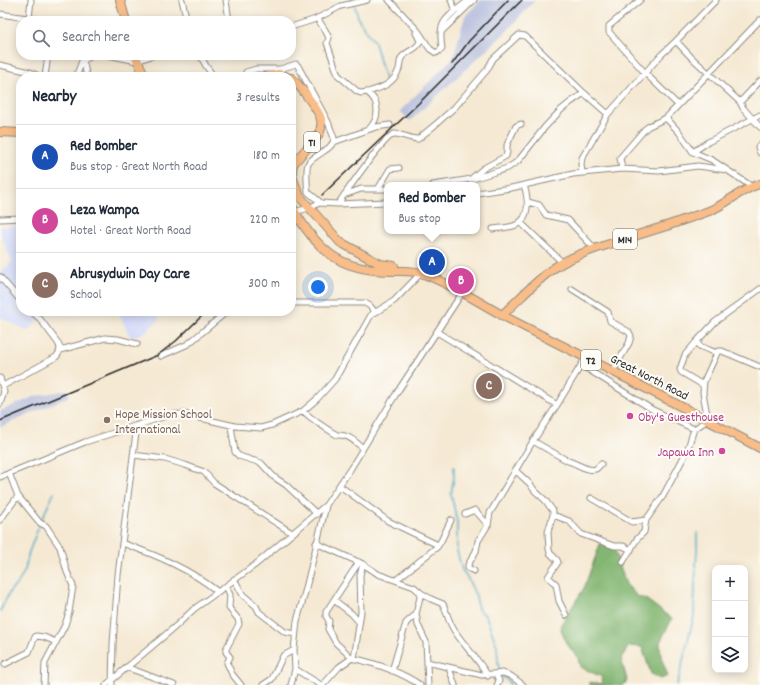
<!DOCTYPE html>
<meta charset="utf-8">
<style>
body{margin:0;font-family:Dekko,sans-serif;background:#f2f2f3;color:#1f2937}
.controls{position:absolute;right:12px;bottom:12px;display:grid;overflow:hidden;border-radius:8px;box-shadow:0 2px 10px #0003}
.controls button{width:36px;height:36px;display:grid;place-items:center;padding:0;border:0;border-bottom:1px solid #e0e1e3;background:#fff;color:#1f2937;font:20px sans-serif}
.you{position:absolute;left:318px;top:287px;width:14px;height:14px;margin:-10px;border:3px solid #fff;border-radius:50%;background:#1a73e8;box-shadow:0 0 0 6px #1a73e833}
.badge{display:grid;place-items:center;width:26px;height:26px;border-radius:50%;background:#db2777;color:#fff;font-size:13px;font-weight:700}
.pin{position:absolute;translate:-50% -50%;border:2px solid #fff;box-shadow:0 1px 4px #0006}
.popup{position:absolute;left:384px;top:182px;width:96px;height:52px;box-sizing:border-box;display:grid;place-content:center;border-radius:8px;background:#fff;filter:drop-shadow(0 1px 3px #0005);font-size:13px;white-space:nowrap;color:#747a83}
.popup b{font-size:15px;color:#1f2937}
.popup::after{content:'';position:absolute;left:50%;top:100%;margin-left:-8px;border:8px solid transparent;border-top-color:#fff}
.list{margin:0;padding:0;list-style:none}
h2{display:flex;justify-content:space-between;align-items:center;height:52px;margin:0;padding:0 16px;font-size:17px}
h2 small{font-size:13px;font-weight:400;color:#747a83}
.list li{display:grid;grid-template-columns:26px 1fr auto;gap:12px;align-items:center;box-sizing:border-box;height:64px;padding:0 16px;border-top:1px solid #e0e1e3}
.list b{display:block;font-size:15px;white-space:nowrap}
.list p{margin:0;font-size:13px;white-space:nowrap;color:#747a83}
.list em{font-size:13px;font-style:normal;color:#747a83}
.icon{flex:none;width:22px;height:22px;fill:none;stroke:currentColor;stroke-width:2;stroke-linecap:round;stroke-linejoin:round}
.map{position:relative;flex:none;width:760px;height:685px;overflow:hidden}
.search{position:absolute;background:#fff;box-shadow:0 2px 10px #0003;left:16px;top:16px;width:280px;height:44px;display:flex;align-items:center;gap:10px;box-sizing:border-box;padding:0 14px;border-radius:16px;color:#747a83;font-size:15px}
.panel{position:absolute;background:#fff;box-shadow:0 2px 10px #0003;left:16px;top:72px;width:280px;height:244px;border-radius:16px}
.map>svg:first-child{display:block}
.built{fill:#d2d9f9}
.industrial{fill:#bcc3de}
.forest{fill:#83b672;stroke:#57704e}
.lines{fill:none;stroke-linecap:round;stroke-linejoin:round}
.stream{stroke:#48a8c7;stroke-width:1.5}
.minor-casing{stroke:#908a7f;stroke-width:7}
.primary-casing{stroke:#908a7f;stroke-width:10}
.trunk-casing{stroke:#908a7f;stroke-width:10}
.minor{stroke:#fff;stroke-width:5}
.primary{stroke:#f8bd89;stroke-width:8}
.trunk{stroke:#f8bd89;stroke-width:8}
.rail{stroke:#2b2b2b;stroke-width:1.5}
.hotel-dot{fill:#d1479c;stroke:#fdfcf7;stroke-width:1.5}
.education-dot{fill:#8d6e63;stroke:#fdfcf7;stroke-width:1.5}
.labels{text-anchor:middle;stroke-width:4;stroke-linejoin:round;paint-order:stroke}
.shield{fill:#fdfcf7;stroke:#6a6a68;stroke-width:1}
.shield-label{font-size:12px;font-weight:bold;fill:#2b2b2b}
.street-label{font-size:13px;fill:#2b2b2b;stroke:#fdfcf7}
.education-label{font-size:13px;fill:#785e54;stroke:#fdfcf7;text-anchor:start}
.hotel-label{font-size:13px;fill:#b23c85;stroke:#fdfcf7;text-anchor:start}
</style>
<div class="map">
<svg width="760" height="685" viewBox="0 0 760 685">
<rect width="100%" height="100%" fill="#fdfcf7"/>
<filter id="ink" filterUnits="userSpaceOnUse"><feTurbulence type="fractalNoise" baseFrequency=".025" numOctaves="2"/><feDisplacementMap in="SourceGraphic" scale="8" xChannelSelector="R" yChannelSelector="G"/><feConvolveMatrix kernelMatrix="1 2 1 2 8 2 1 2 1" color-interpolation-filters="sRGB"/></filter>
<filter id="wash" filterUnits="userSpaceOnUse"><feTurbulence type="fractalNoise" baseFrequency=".012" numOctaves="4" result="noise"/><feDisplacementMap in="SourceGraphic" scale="16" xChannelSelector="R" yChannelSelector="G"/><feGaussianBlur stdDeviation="0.9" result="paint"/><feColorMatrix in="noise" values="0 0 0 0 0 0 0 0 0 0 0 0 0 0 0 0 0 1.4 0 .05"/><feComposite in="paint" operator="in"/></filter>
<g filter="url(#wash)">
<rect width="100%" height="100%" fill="#f5e9d3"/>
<path class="built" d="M 21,225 L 21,311 L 46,311 L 28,331 L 0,317 L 0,274 L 12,261 L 3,241 L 0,227 Z
M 117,311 L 160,311 L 161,312 L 157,322 L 145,332 L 131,338 Z"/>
<path class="industrial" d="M 481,0 L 535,0 L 507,31 L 410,121 L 400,111 L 453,58 L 465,16 Z
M 67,390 L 70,396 L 0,427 L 0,411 L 36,396 Z"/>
<path class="forest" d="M 600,544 L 614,548 L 626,584 L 637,596 L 647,600 L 672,619 L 660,642 L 661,657 L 668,676 L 661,679 L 651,674 L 642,647 L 629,646 L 621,658 L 627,680 L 624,685 L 590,685 L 589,682 L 601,684 L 602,677 L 580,667 L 578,658 L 566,643 L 560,626 L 584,588 Z"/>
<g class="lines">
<path class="stream" d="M 353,0 L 359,20 L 375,43 L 386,83
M 454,467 L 454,477 L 451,494 L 457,521 L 457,551 L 462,570 L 466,575 L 476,596 L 478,609 L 486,616 L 497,646 L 498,663 L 500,672
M 0,611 L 11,590 L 18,583 L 25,570 L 29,552 L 40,523 L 54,493
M 500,675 L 508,680 L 510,685
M 677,685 L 694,616 L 695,584 L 697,550 L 697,533"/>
</g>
</g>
<g filter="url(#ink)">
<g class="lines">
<defs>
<path id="minor" d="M 182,0 L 187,21
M 226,0 L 229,21
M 389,0 L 418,31 L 430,49 L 436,53 L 442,49 C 441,42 440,34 442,27 C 444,17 461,7 469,0
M 451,0 L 455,11
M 640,0 L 609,26 L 609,32 L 645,73 L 678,105
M 0,14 L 48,21
M 29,18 L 31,0
M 317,18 L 325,30 L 329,38 L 327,43 L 338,75 L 358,92 L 361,93 L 367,92 C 380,101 380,118 369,129
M 291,27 L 316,19 L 341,6 L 367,0
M 441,32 L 474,0
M 676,41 L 691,57 L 740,102 L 743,108 L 760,127
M 108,55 L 137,61 L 154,55
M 200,55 L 206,66 L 214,77
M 83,60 L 87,77
M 0,65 L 30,72 L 40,77
M 45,77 L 48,55
M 76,77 L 82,61 L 93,55
M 245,77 L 246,72 L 256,69 L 280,69 L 296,64 L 298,66 L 328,122 L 334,138 C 334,150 314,154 308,164 C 306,168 307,187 308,192 L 321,203
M 368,92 C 381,88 394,84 399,69 C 400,65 399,61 402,57 C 407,51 418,49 420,41 L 416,33
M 740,102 L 760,81
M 666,118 L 679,132 L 693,152 L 712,160 L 751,186
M 334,142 L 376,127 L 390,125
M 760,145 L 758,147 L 760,153
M 693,152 L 708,142 L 760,115
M 622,169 L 620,158 L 645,129 L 649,126 L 666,118 L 760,20
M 582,173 L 581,164 L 582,158 L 608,114 L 661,55 L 676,41 L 716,0
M 472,178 L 484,168 L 506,156 L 507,152 L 507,145 L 516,126 L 521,124
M 433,185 L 472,179 L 508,168 L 518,161 L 545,127 L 561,110 L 571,102 L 584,93
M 378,189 L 390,169 L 399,168
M 477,193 L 511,188 L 573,174 L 622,169 L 659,171 L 698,166 L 727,170
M 344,195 L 361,189 L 387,189
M 528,202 L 539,205 L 546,215 L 568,220 L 595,249
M 338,204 C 347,191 382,139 394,134 C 399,133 411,139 418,139 L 435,125 L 455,107 L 487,70 L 493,59 L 519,35 L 525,36 L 584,93 L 608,114
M 291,213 L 309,208 L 319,203 L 338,204 L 387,202
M 0,219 L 21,218
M 520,222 L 563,263
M 493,229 C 500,228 509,228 516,225 C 531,218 528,198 524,185
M 0,277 L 21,301
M 572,289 L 608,312 L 610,321 L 629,332 L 631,336 L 629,343 L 613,371
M 291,303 L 365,303 L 370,306 L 375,312
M 437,332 L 557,405
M 698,340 L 685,355 L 680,369 L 681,372 L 703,385
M 60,350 L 105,338 L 118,339 L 137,344
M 717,353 L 699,346 L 698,343 L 698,340 L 715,322 L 760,289
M 161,356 L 188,344 L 224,314 L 231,311
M 581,365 L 653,410 L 694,429
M 0,378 L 4,392 L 0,404
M 3,386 L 56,357 C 60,353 61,348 58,343 L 40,319 L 31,311
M 303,411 C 314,421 325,428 337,435 C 348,434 354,441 363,448
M 231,426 L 235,452 L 239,456 L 261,463 L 274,477 L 286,485 L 317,514
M 533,441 L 568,461 C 577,463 587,472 596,469 L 601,464
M 133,455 L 165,459 L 185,465 L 204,472 L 214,483 L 292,533
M 515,470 L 530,484 L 535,491 L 545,500 L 553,511 L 553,515 L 548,532 L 549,549 L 550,553 L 557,560 L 558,562 L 548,577 L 556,584 L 559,601 L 566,615
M 0,477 L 85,442 L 169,415 L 183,414 L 235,426 L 261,428 L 272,425 L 303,411 L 317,399 L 335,379 L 371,315 L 394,301 L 421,273
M 340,486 L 388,521 L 438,545
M 18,496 L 40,523 L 46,526 L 60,547 L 67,572 L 73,586 L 69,612 L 65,625 L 45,663 L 44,685
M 591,498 L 632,522 L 646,520
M 465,514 L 475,510 L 488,525
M 553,515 L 569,521 L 581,534 L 614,546 L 623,546 L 631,550
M 0,520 L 18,496 L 9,473
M 122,543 C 156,555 190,569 218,592
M 316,543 L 363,564 L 378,574 L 414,587 L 421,593 L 416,614 L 418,625 L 426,642 L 428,685
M 623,562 L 637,539 L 644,532 L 646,520 L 663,496 L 687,451 L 694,429 L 708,420 L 703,393 L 704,381 L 718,351 L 722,351 L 760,367
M 474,571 L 468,568 L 468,565 L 476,551 L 478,541 L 488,525 L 490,513 L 533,441 L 557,405 L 586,357
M 234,579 L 243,595 L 256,606 L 259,612 L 285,632 L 295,634
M 396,580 L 437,547 L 441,541 L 451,520
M 226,586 L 230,595 L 229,608 L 238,619 L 239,624 L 226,649 L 226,652 L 230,657 L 227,663 L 232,674 L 241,685
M 421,593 L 431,599 L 443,604 C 447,613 449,624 456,633 C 466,648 479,660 488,676
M 334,600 L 352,614 L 359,622
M 352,658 L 336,643 L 328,629 L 329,621 L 326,616 L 326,612 L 359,562
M 354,659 L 361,612 L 360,575 L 363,564
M 427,662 L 482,675 L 503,673 L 511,676 L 523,685
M 5,664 L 29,652 L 34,639 L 36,636 L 44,637 L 56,642
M 126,667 L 174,685
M 449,668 L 455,685
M 295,669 L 321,685
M 392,671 L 406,623 L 416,614
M 496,674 L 499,681 L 497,685
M 106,685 L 176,626 L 194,609 L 255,565 L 326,505 L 351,468 L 396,394 L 462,293
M 112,685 L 113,644 L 118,575 L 137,425
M 263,685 L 272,679 L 283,656 L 294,650
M 291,685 L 295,669 L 294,650 L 297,621 L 305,592 L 326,506
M 323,685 L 339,667 L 352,658 C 374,663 401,672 420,685"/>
<path id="primary" d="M 502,315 C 520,299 536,280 557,266 C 578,253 604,246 628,238 C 655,230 682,221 709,211 C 727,204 741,189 760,184"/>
<path id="trunk" d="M 120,0 L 126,21
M 135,55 L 145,77
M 264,77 L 279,74 L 287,77
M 291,78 C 297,81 317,109 320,116 C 323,124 321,131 317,137 L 293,164 L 292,171 L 293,179 L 300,197 L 340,242 L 380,264 L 394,266
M 0,132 L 21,133
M 291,205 C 301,223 314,242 330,254 C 348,268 372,271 394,271 C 403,271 415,270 424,274 C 456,286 484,306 515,322 C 597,363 679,405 760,448"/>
</defs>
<use href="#minor" class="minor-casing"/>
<use href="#primary" class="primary-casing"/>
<use href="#trunk" class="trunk-casing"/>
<use href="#minor" class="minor"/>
<use href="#primary" class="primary"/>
<use href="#trunk" class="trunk"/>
<path class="rail" d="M 452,64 L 469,41 L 508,0
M 322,195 L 421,101 L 522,0
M 0,421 L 158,355 L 176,341 L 207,311"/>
</g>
</g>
<g class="hotel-dot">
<circle cx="630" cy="416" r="4"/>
<circle cx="722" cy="451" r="4"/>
</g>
<circle class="education-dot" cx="107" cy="420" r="4"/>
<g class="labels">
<g class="shield">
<rect x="304" y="132" width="16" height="20" rx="3"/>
<rect x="613" y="229" width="24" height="20" rx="3"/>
<rect x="581" y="350" width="20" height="20" rx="3"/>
</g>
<g class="shield-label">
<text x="312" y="146">T1</text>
<text x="625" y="243">M14</text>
<text x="591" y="364">T2</text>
</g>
<g class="street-label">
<text transform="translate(650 376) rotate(27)" y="5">Great North Road</text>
</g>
<g class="education-label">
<text x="115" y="418">Hope Mission School<tspan x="115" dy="15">International</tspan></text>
</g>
<g class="hotel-label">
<text x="638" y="421">Oby's Guesthouse</text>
<text x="714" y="456" text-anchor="end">Japawa Inn</text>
</g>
</g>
</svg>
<div class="controls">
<button>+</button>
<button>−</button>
<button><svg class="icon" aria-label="layers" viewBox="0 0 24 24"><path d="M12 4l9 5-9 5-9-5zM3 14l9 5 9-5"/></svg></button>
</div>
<div class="you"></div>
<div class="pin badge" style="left:432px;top:262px;background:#1a4fb4">A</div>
<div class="popup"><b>Red Bomber</b>Bus stop</div>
<div class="pin badge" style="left:461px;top:281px;background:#d1479c">B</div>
<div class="pin badge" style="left:489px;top:386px;background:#8d6e63">C</div>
<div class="search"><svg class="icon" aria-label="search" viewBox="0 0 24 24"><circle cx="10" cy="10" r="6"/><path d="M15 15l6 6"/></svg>Search here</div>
<section class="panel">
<h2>Nearby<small>3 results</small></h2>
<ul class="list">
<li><span class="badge" style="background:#1a4fb4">A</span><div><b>Red Bomber</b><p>Bus stop · Great North Road</p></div><em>180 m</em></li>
<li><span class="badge" style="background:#d1479c">B</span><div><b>Leza Wampa</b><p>Hotel · Great North Road</p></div><em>220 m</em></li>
<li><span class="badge" style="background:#8d6e63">C</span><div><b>Abrusydwin Day Care</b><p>School</p></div><em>300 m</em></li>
</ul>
</section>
</div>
